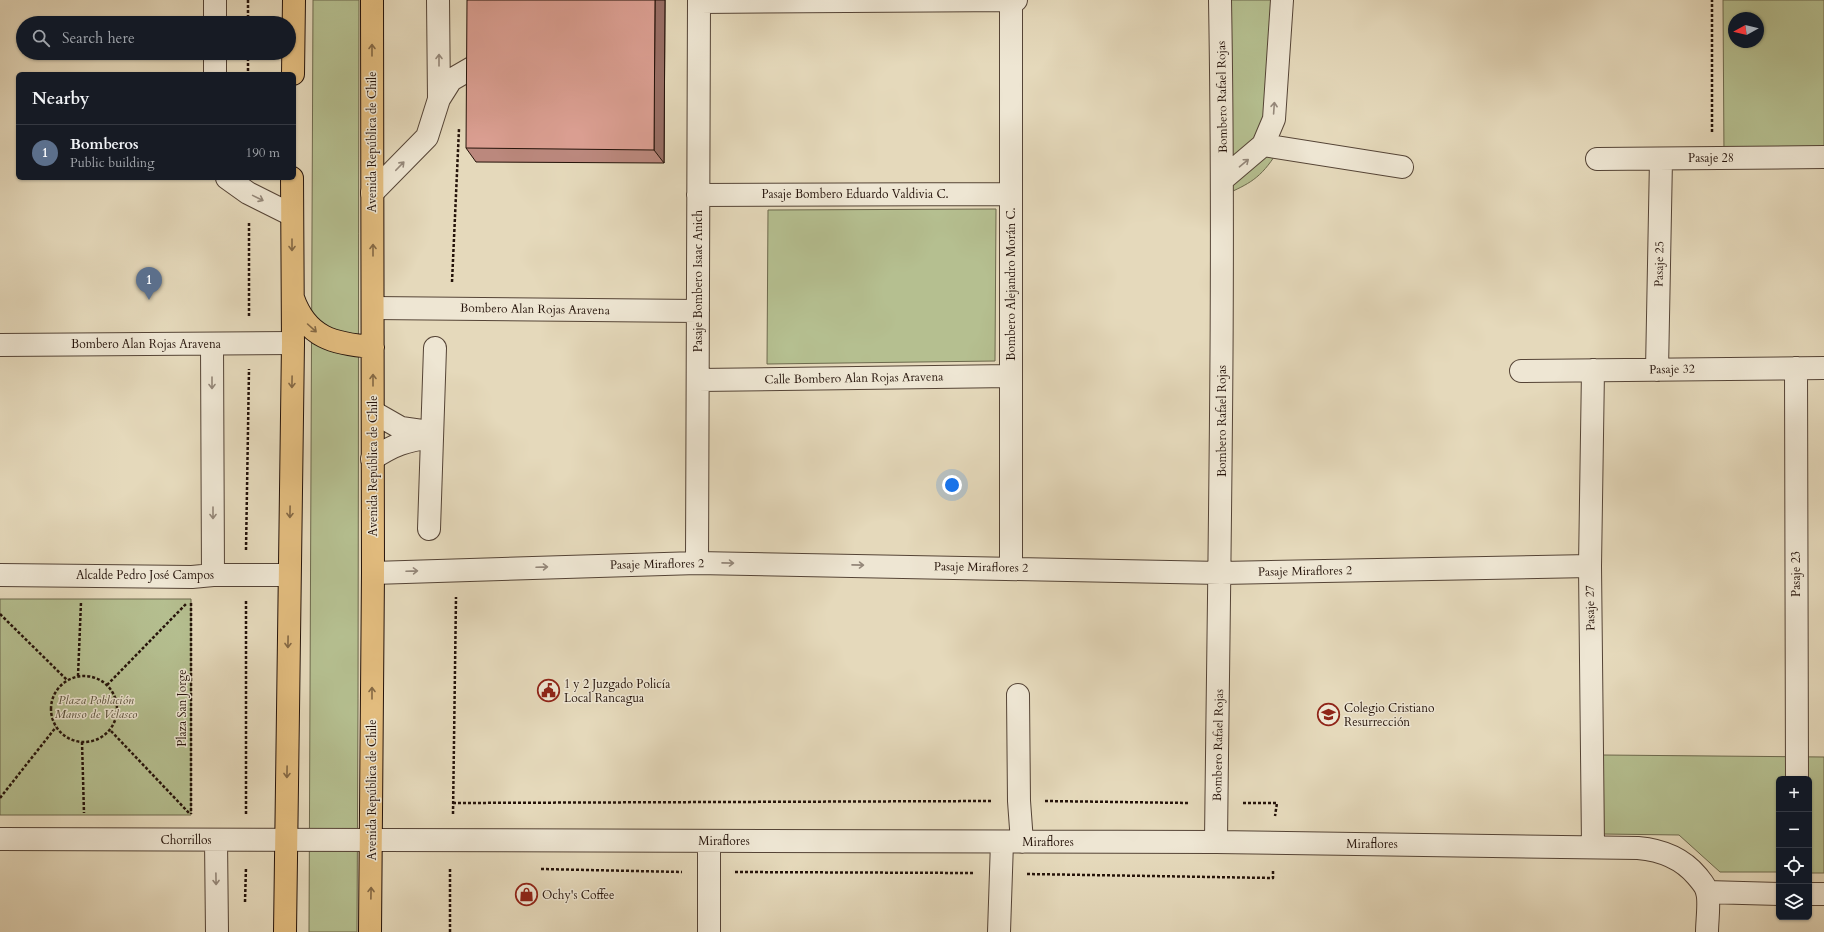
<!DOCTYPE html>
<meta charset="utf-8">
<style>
body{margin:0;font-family:Cardo,serif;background:#242831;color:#f1f3f6}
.controls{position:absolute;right:12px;bottom:12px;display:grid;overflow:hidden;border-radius:6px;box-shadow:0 1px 3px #0004}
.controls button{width:36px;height:36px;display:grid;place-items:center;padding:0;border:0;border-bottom:1px solid #363941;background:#171b24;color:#f1f3f6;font:20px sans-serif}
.compass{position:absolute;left:1728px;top:12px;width:36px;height:36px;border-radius:50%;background:#171b24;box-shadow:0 1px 3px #0004;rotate:262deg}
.you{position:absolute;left:952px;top:485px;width:14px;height:14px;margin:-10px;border:3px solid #fff;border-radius:50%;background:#1a73e8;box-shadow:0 0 0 6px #1a73e833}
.badge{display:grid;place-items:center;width:26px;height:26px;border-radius:50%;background:#c59692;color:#fff;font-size:13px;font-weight:700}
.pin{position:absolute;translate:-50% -33px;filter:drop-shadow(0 1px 2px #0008)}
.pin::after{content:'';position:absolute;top:21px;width:14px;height:12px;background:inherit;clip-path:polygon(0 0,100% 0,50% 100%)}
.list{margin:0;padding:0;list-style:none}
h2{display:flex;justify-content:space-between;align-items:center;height:52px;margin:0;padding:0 16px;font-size:17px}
h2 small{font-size:13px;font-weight:400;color:#9ea1a6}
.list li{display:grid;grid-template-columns:26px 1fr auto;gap:12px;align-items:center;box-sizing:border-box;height:56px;padding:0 16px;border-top:1px solid #363941}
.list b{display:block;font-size:15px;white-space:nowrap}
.list p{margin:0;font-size:13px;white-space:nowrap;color:#9ea1a6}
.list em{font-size:13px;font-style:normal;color:#9ea1a6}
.icon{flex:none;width:22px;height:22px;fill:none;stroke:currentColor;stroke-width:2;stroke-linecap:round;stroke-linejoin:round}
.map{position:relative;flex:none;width:1824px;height:932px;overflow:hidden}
.search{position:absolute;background:#171b24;box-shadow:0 1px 3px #0004;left:16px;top:16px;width:280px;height:44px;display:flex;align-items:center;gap:10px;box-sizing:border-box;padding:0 14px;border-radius:22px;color:#9ea1a6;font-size:15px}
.panel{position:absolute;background:#171b24;box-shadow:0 1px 3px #0004;left:16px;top:72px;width:280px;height:108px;border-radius:6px}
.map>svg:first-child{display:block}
.green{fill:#b5bf90;stroke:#6d694d;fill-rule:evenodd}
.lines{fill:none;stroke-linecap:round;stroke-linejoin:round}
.minor-casing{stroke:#554436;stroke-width:24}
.major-casing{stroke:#25130a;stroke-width:24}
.path{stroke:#25130a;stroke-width:2.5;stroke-dasharray:3 2;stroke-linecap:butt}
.minor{stroke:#eee6d3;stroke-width:22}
.major{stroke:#e2bc7e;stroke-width:22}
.wall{fill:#bb887d;stroke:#25130a}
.shaded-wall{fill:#996f66;stroke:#25130a}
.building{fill:#da9e91;stroke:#25130a}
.oneway{stroke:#846844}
.oneway2{stroke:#948779}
.labels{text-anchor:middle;stroke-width:3;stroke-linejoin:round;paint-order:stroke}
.street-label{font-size:12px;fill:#25130a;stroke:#eee6d3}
.poi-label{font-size:12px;fill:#25130a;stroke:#eee6d3;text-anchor:start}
.park-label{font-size:12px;font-style:italic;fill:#574f39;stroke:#eee6d3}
</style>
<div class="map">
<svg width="1824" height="932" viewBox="0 0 1824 932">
<rect width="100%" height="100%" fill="#e5d9bb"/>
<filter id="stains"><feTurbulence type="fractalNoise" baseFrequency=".005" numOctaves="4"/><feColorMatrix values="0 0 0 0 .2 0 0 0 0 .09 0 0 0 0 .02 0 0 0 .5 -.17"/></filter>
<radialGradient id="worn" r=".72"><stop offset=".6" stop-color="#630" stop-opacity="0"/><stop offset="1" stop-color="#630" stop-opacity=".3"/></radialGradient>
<path class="green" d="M 313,0 L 359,0 C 358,311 359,621 357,932 L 309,932 Z
M 1224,0 L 1280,0 L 1274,157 C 1258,181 1246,185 1220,197 Z
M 1723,0 L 1824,0 L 1824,157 L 1724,158 ZM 1734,18 L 1758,18 L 1758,42 L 1734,42 Z
M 996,209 L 995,361 L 767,364 L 768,210 Z
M 0,599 L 191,599 L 191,815 L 0,815 Z
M 1603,755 L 1824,757 L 1824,873 L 1809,873 L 1809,779 L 1779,779 L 1779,872 L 1720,872 L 1679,835 L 1603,834 Z"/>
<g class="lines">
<defs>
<path id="minor" d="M 438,0 L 439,99
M 1011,0 L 1011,568
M 699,2 L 1016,0
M 215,23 L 215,0
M 215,74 L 215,53
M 1263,145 L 1402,167
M 1597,159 L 1824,157
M 227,178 L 248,193 L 292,215
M 1223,179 L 1263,145 L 1274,119 L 1282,0
M 372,193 L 427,137 L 439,99 L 451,80 L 477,65
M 698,195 L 1011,194
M 373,308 L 698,311
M 212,344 L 213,575
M 0,345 L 293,343
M 1796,368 L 1797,779
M 1657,370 L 1661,159
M 1521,371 L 1824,368
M 698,380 L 1011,376
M 373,412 L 401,428 L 429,432
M 372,459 C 395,444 405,441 432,437
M 429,529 L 435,348
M 697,563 L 699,0
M 373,573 L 697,563 L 1221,573 L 1590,566
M 0,575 L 192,577 L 213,575 L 289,575
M 1018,695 L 1019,801 L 1022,842
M 0,839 L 1216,842 L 1638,848 C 1661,850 1682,858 1697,876 C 1701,881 1706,886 1707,892 C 1710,901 1707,921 1707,932
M 216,840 L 217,932
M 1216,842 C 1219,561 1225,281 1220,0
M 1593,846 L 1590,566 L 1593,370
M 1707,892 L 1779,894
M 1809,894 L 1824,894
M 709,932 L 709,841
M 999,932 L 1002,842"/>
<path id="major" d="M 293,74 L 294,0
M 293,298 C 307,338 334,344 373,347
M 285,932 L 293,343 L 292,178
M 370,932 L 373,573 L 372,0"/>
</defs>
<use href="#minor" class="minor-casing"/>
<use href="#major" class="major-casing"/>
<path class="path" d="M 248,0 L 248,23
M 248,53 L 248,74
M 1712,132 L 1712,0
M 249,223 L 249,318
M 452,282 L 459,129
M 246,550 L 249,369
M 191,603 L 191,814
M 0,614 L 67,680
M51 709a33 33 0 1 1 66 0a33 33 0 1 1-66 0Z
M 78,676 L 81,602
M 107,685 L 186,604
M 111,731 L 189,813
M 82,742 L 84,813
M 0,798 L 56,727
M 1045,801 L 1190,803
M 453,803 L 992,801
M 1243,803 L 1277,803 L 1275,816
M 246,814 L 246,601
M 453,814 L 456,597
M 541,869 L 682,872
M 735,872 L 974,873
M 1027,874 L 1273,878 L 1273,869
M 245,902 L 246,867
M 450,932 L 450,867"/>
<use href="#minor" class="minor"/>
<use href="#major" class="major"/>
</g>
<path class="wall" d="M 665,0 L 664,163 L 476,162 L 466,148 Z"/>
<path class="shaded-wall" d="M 655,0 L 665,0 L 664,163 L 654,150 Z"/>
<path class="building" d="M 467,0 L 655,0 L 654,150 L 466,148 Z"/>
<defs><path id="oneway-shaft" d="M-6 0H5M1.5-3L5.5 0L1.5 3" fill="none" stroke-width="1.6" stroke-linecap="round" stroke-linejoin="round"/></defs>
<g class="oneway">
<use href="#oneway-shaft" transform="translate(372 50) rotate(-90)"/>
<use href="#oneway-shaft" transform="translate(292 245) rotate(90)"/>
<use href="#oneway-shaft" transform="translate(373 250) rotate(-90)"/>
<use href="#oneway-shaft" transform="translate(312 328) rotate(42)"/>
<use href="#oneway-shaft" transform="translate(373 380) rotate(-90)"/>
<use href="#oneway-shaft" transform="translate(292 382) rotate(91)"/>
<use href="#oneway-shaft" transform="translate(290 512) rotate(91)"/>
<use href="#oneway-shaft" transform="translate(288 642) rotate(91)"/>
<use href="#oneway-shaft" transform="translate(372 693) rotate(-90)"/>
<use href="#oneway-shaft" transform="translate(287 772) rotate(91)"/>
<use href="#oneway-shaft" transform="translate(371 893) rotate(-89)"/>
</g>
<g class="oneway2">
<use href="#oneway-shaft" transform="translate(439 60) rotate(-90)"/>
<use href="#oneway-shaft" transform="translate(1274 108) rotate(-86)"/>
<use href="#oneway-shaft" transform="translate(1244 163) rotate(-40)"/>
<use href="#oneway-shaft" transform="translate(400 166) rotate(-46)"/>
<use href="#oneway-shaft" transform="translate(258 198) rotate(26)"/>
<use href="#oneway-shaft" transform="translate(212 383) rotate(90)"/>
<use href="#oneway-shaft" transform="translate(213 513) rotate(90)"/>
<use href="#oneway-shaft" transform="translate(728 563) rotate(1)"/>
<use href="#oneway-shaft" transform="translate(858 565) rotate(1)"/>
<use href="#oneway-shaft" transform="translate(542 567) rotate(-2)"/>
<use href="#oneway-shaft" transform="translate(412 571) rotate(-2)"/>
<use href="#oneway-shaft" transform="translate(216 879) rotate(89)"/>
</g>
<defs>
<symbol id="civic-ring" viewBox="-11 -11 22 22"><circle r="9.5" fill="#eee6d3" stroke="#8f2418" stroke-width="1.5"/><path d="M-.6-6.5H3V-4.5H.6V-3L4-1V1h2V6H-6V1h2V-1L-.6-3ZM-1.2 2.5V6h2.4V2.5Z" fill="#8f2418"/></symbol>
<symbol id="school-ring" viewBox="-11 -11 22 22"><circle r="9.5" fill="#eee6d3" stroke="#8f2418" stroke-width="1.5"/><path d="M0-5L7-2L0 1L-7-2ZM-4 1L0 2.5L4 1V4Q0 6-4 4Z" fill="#8f2418"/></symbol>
<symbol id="shop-ring" viewBox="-11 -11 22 22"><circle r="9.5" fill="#eee6d3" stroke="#8f2418" stroke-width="1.5"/><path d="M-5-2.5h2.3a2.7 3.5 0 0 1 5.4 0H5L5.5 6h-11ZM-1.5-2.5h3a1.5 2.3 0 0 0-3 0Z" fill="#8f2418"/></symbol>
</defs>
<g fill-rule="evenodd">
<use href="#civic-ring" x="536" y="678" width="25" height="25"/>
<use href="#school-ring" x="1316" y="702" width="25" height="25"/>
<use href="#shop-ring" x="514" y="882" width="25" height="25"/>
</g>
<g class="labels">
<g class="street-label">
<text transform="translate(1222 97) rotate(-91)" y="4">Bombero Rafael Rojas</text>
<text transform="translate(372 142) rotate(-90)" y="4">Avenida República de Chile</text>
<text x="1711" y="162">Pasaje 28</text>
<text x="855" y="198">Pasaje Bombero Eduardo Valdivia C.</text>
<text transform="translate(1659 264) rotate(-89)" y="4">Pasaje 25</text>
<text transform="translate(698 281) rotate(-90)" y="4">Pasaje Bombero Isaac Anich</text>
<text transform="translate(1011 284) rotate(-90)" y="4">Bombero Alejandro Morán C.</text>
<text transform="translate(535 309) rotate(1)" y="4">Bombero Alan Rojas Aravena</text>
<text x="146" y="348">Bombero Alan Rojas Aravena</text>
<text transform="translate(1672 369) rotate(-1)" y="4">Pasaje 32</text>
<text transform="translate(854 378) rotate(-1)" y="4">Calle Bombero Alan Rojas Aravena</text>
<text transform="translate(1222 421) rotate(-90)" y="4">Bombero Rafael Rojas</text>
<text transform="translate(373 466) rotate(-90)" y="4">Avenida República de Chile</text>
<text transform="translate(657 564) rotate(-1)" y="4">Pasaje Miraflores 2</text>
<text transform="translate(981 567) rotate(1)" y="4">Pasaje Miraflores 2</text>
<text transform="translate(1305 571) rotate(-1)" y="4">Pasaje Miraflores 2</text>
<text transform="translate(1796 574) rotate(-90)" y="4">Pasaje 23</text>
<text x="145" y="579">Alcalde Pedro José Campos</text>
<text transform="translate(1590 608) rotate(-91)" y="4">Pasaje 27</text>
<text transform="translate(182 708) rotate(-90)" y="4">Plaza San Jorge</text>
<text transform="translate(1218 745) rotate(-89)" y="4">Bombero Rafael Rojas</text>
<text transform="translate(372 790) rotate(-90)" y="4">Avenida República de Chile</text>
<text x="186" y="844">Chorrillos</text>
<text x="724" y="845">Miraflores</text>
<text x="1048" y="846">Miraflores</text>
<text x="1372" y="848">Miraflores</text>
</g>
<g class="poi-label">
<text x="564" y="688">1 y 2 Juzgado Policía<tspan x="564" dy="14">Local Rancagua</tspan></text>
<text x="1344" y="712">Colegio Cristiano<tspan x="1344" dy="14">Resurrección</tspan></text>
<text x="542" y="899">Ochy's Coffee</text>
</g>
<g class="park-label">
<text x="96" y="704">Plaza Población<tspan x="96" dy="14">Manso de Velasco</tspan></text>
</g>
</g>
<rect width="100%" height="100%" filter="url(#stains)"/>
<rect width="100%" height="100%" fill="url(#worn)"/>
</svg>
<div class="controls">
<button>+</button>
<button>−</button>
<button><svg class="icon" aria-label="locate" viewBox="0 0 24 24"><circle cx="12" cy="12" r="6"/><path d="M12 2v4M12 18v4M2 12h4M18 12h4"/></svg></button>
<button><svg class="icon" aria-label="layers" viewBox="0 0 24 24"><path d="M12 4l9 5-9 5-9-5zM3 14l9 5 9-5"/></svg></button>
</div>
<svg class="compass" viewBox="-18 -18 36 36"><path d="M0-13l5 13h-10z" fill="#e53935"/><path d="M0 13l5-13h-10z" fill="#9ea1a6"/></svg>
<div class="you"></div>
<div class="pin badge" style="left:149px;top:300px;background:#5c6f8a">1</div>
<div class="search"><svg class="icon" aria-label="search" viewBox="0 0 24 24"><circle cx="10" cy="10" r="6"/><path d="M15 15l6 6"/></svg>Search here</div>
<section class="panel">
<h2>Nearby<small></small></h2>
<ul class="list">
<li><span class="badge" style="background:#5c6f8a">1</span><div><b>Bomberos</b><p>Public building</p></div><em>190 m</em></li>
</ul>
</section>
</div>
